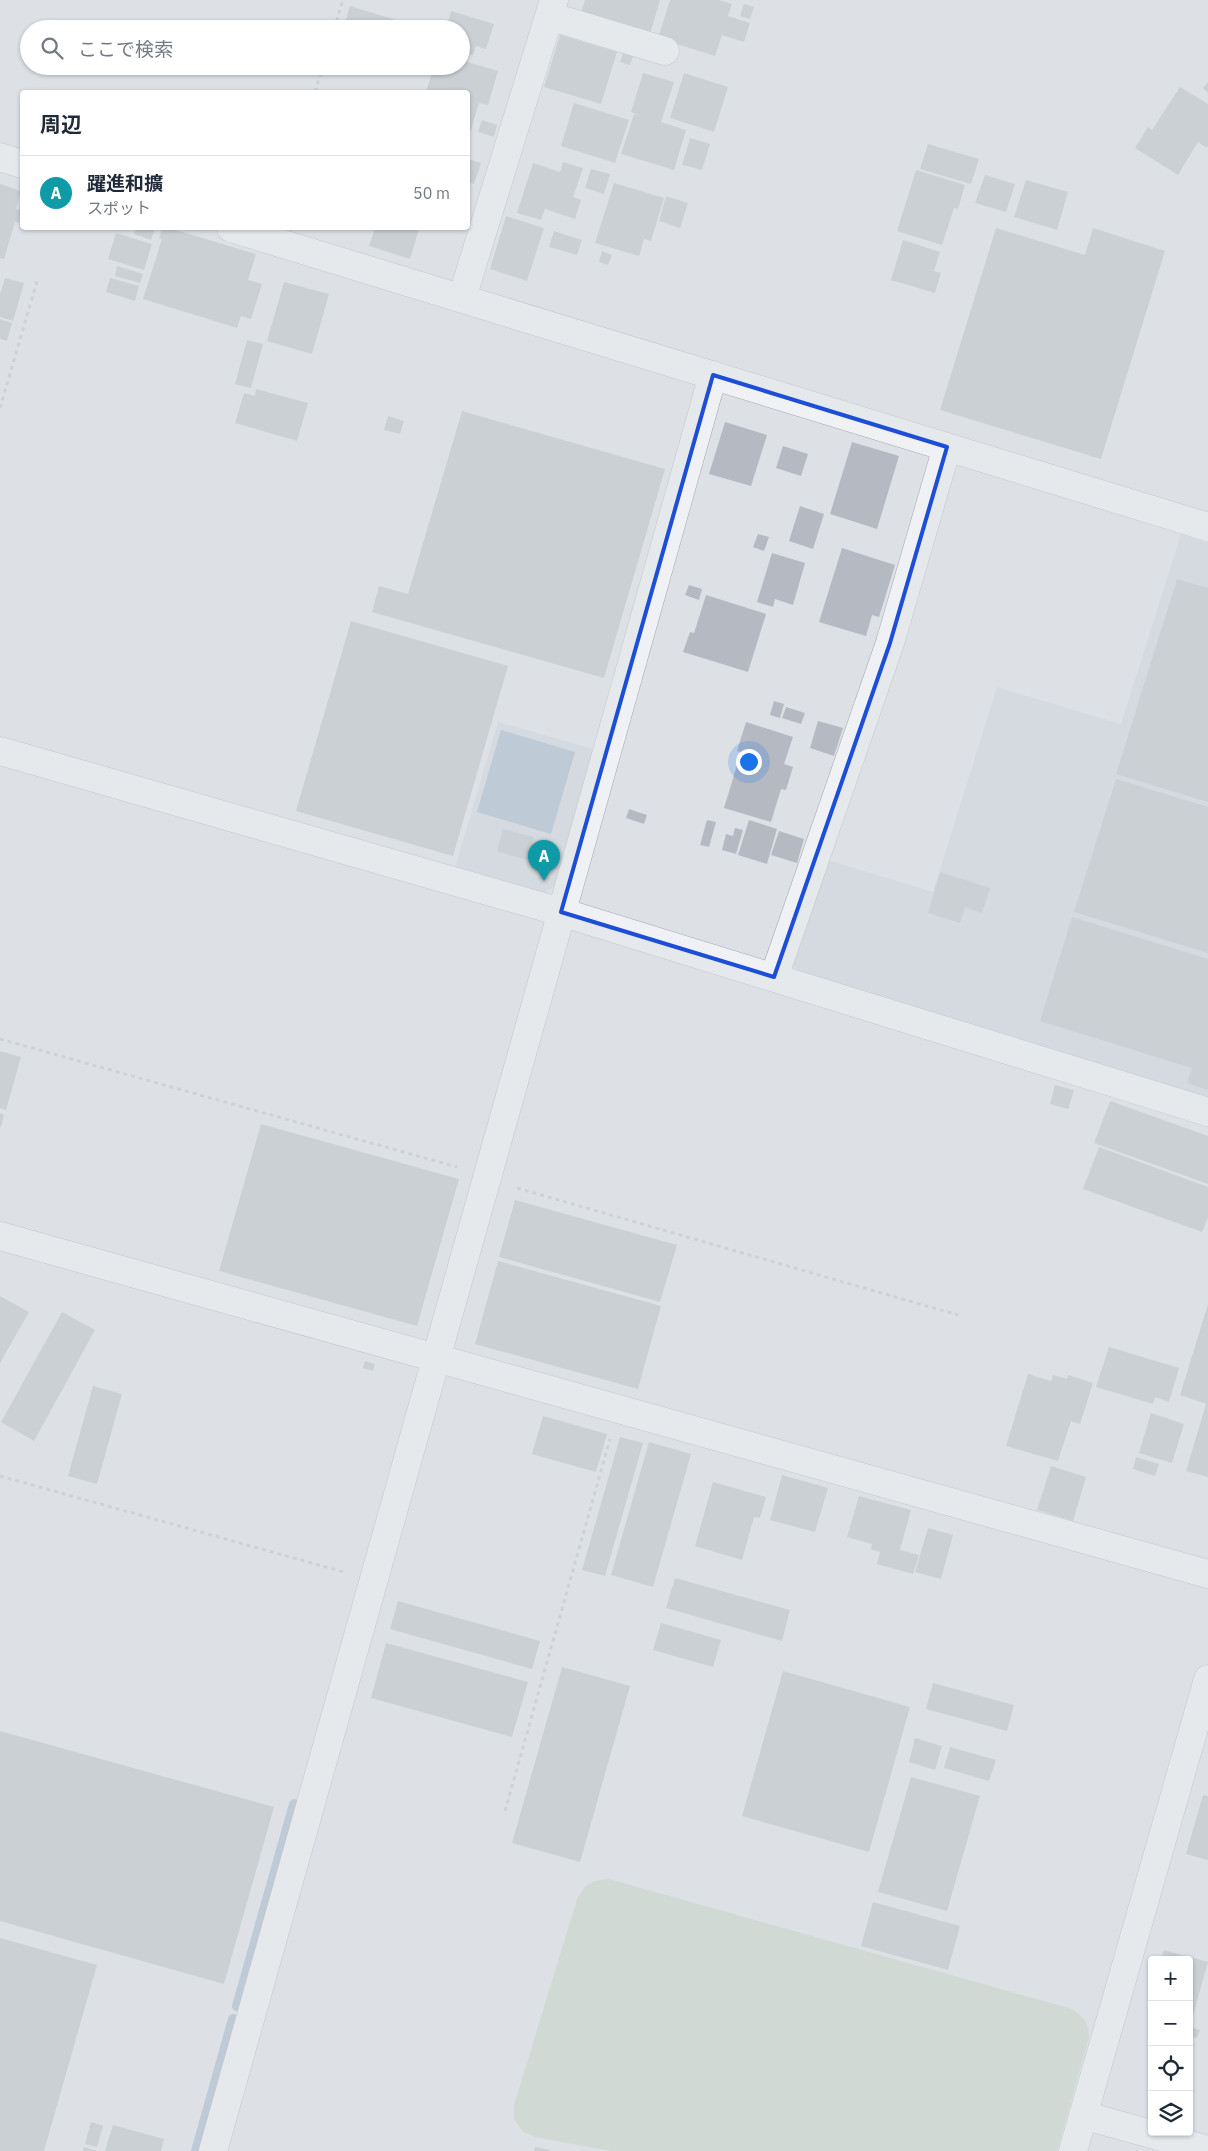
<!DOCTYPE html>
<html lang="ja">
<meta charset="utf-8">
<style>
body{margin:0;font-family:"IBM Plex Sans","Noto Sans JP",sans-serif;background:#f6f6f7;color:#1f2937}
.controls{position:absolute;right:15px;bottom:15px;display:grid;overflow:hidden;border-radius:5px;box-shadow:0 1px 4px #0004}
.controls button{width:45px;height:45px;display:grid;place-items:center;padding:0;border:0;border-bottom:1px solid #e0e1e3;background:#fff;color:#1f2937;font:25px sans-serif}
.you{position:absolute;left:748px;top:761px;width:18px;height:18px;margin:-12px;border:4px solid #fff;border-radius:50%;background:#1a73e8;box-shadow:0 0 0 8px #1a73e833}
.badge{display:grid;place-items:center;width:32px;height:32px;border-radius:50%;background:#c34a5c;color:#fff;font-size:16px;font-weight:700}
.pin{position:absolute;translate:-50% -41px;filter:drop-shadow(0 1px 2px #0008)}
.pin::after{content:'';position:absolute;top:26px;width:18px;height:15px;background:inherit;clip-path:polygon(0 0,100% 0,50% 100%)}
.list{margin:0;padding:0;list-style:none}
h2{display:flex;justify-content:space-between;align-items:center;height:65px;margin:0;padding:0 20px;font-size:21px}
h2 small{font-size:16px;font-weight:400;color:#747a83}
.list li{display:grid;grid-template-columns:32px 1fr auto;gap:15px;align-items:center;box-sizing:border-box;height:75px;padding:0 20px;border-top:1px solid #e0e1e3}
.list b{display:block;font-size:19px;white-space:nowrap}
.list p{margin:0;font-size:16px;white-space:nowrap;color:#747a83}
.list em{font-size:16px;font-style:normal;color:#747a83}
.icon{flex:none;width:28px;height:28px;fill:none;stroke:currentColor;stroke-width:2;stroke-linecap:round;stroke-linejoin:round}
.map{position:relative;flex:none;width:1208px;height:2151px;overflow:hidden}
.search{position:absolute;background:#fff;box-shadow:0 1px 4px #0004;left:20px;top:20px;width:450px;height:55px;display:flex;align-items:center;gap:12px;box-sizing:border-box;padding:0 18px;border-radius:28px;color:#747a83;font-size:19px}
.panel{position:absolute;background:#fff;box-shadow:0 1px 4px #0004;left:20px;top:90px;width:450px;height:140px;border-radius:5px}
.map>svg:first-child{display:block}
.built{fill:#cbd0d7}
.green{fill:#c3cfbf}
.water{fill:#9aaec3}
.lines{fill:none;stroke-linecap:round;stroke-linejoin:round}
.stream{stroke:#9aaec3;stroke-width:10}
.building{fill:#b5bac2}
.minor-casing{stroke:#a3a8af;stroke-width:29}
.path{stroke:#bbbfc4;stroke-width:3;stroke-dasharray:4 4;stroke-linecap:butt}
.minor{stroke:#eff1f4;stroke-width:28}
.marked{fill:none;stroke:#1d4ed8;stroke-width:4;stroke-linejoin:round}
</style>
<div class="map">
<svg width="1208" height="2151" viewBox="0 0 1208 2151">
<rect width="100%" height="100%" fill="#dde1e6"/>
<path class="built" d="M 1181,534 L 1208,543 L 1208,1098 L 796,971 L 790,959 L 825,859 L 933,892 L 997,687 L 1121,724 Z
M 498,722 L 594,749 L 555,886 L 543,893 L 455,868 Z"/>
<path class="green" d="M 609,1879 L 1072,2009 C 1084,2017 1089,2023 1089,2038 L 1057,2151 L 610,2151 L 535,2137 L 522,2131 L 514,2119 L 514,2105 L 577,1899 C 586,1882 591,1881 609,1879 Z"/>
<path class="water" d="M 501,730 L 575,752 L 551,834 L 477,812 Z"/>
<g class="lines">
<path class="stream" d="M 237,2006 L 294,1804
M 196,2151 L 233,2019"/>
</g>
<path class="building" d="M 585,0 L 660,0 L 650,34 L 581,13 Z
M 670,0 L 719,0 L 732,4 L 728,16 L 750,23 L 744,42 L 722,35 L 715,56 L 658,38 Z
M 744,4 L 754,7 L 750,19 L 740,16 Z
M 350,6 L 423,28 L 423,29 L 343,29 Z
M 451,11 L 494,24 L 486,49 L 476,46 L 473,55 L 461,52 L 461,29 L 446,29 Z
M 560,35 L 617,52 L 601,104 L 544,87 Z
M 624,51 L 634,54 L 630,65 L 620,62 Z
M 461,60 L 498,71 L 488,105 L 479,103 L 471,130 L 468,129 L 468,92 L 426,92 L 434,66 L 461,66 Z
M 643,73 L 674,82 L 661,122 L 686,130 L 674,170 L 621,154 L 634,114 L 642,116 L 631,112 Z
M 684,73 L 728,87 L 714,132 L 670,118 Z
M 1208,82 L 1208,93 L 1203,88 Z
M 1180,87 L 1208,104 L 1208,146 L 1207,148 L 1198,142 L 1178,175 L 1135,148 L 1148,127 L 1152,130 Z
M 574,103 L 629,120 L 615,163 L 561,146 Z
M 482,120 L 497,125 L 494,137 L 478,132 Z
M 690,138 L 710,144 L 702,170 L 682,165 Z
M 928,144 L 979,159 L 971,184 L 920,169 Z
M 468,159 L 481,163 L 474,184 L 468,182 Z
M 563,162 L 583,168 L 573,197 L 581,200 L 575,219 L 545,209 L 541,220 L 517,213 L 533,163 L 560,172 Z
M 591,169 L 610,174 L 604,194 L 585,188 Z
M 916,170 L 965,185 L 958,209 L 954,208 L 942,245 L 897,231 Z
M 985,175 L 1015,184 L 1006,212 L 975,203 Z
M 1026,180 L 1068,192 L 1057,230 L 1014,217 Z
M 614,183 L 664,198 L 651,241 L 644,239 L 639,256 L 595,243 Z
M 0,184 L 21,191 L 16,209 L 22,211 L 22,213 L 19,223 L 15,222 L 4,259 L 0,258 Z
M 666,196 L 688,203 L 680,228 L 659,221 Z
M 506,216 L 544,228 L 527,281 L 490,269 Z
M 136,228 L 155,228 L 151,240 L 134,234 Z
M 162,228 L 169,228 L 256,254 L 248,280 L 262,284 L 251,319 L 241,316 L 237,328 L 143,299 L 162,239 L 159,239 Z
M 375,228 L 419,229 L 410,259 L 369,246 Z
M 996,228 L 1085,255 L 1093,228 L 1165,251 L 1101,459 L 940,410 Z
M 554,231 L 582,240 L 577,255 L 549,247 Z
M 116,233 L 152,244 L 144,270 L 108,259 Z
M 903,240 L 940,252 L 934,271 L 941,273 L 935,293 L 891,280 Z
M 602,251 L 612,255 L 608,265 L 599,262 Z
M 117,266 L 143,274 L 140,283 L 115,276 Z
M 5,278 L 24,283 L 13,321 L 0,317 L 0,294 Z
M 110,278 L 139,286 L 135,301 L 106,292 Z
M 284,282 L 329,294 L 312,354 L 267,341 Z
M 0,319 L 12,323 L 7,341 L 0,339 Z
M 247,340 L 263,344 L 251,388 L 235,384 Z
M 256,389 L 308,403 L 297,441 L 235,423 L 244,393 L 255,396 Z
M 462,411 L 665,469 L 604,678 L 372,612 L 379,586 L 408,594 Z
M 388,416 L 404,421 L 400,434 L 384,430 Z
M 725,422 L 767,435 L 751,486 L 709,474 Z
M 852,442 L 899,456 L 877,529 L 830,514 Z
M 783,446 L 808,454 L 801,476 L 776,468 Z
M 800,506 L 824,514 L 813,549 L 789,541 Z
M 758,534 L 769,537 L 764,551 L 753,547 Z
M 842,548 L 895,565 L 879,617 L 872,615 L 866,636 L 819,622 Z
M 772,553 L 805,563 L 793,605 L 775,599 L 773,607 L 757,602 Z
M 1177,579 L 1208,588 L 1208,802 L 1116,774 Z
M 689,585 L 702,589 L 699,600 L 685,595 Z
M 706,595 L 766,614 L 748,672 L 683,652 L 690,632 L 694,633 Z
M 351,621 L 508,666 L 453,856 L 296,811 Z
M 774,701 L 784,704 L 780,718 L 770,715 Z
M 786,707 L 805,713 L 801,724 L 782,718 Z
M 818,721 L 843,728 L 834,756 L 810,748 Z
M 746,722 L 793,737 L 784,764 L 793,767 L 786,790 L 781,789 L 771,822 L 724,808 L 741,752 L 737,751 Z
M 1116,779 L 1208,807 L 1208,953 L 1074,912 Z
M 629,809 L 647,815 L 644,824 L 626,818 Z
M 707,820 L 716,822 L 709,847 L 700,845 Z
M 749,820 L 777,829 L 767,864 L 738,855 Z
M 735,828 L 743,830 L 736,854 L 722,850 L 726,834 L 733,836 Z
M 503,829 L 534,837 L 528,860 L 497,851 Z
M 779,831 L 804,839 L 797,863 L 771,855 Z
M 940,872 L 990,888 L 982,913 L 965,907 L 960,923 L 928,913 Z
M 1072,917 L 1208,959 L 1208,1090 L 1187,1083 L 1192,1068 L 1040,1021 Z
M 0,1051 L 21,1057 L 6,1110 L 0,1108 Z
M 1055,1085 L 1074,1090 L 1068,1109 L 1050,1104 Z
M 1110,1101 L 1208,1136 L 1208,1184 L 1094,1143 Z
M 0,1113 L 4,1115 L 1,1127 L 0,1127 Z
M 261,1124 L 459,1179 L 417,1326 L 219,1271 Z
M 1099,1147 L 1208,1187 L 1208,1217 L 1202,1232 L 1083,1189 Z
M 515,1200 L 677,1245 L 660,1302 L 499,1257 Z
M 498,1261 L 661,1306 L 638,1389 L 475,1344 Z
M 0,1296 L 29,1312 L 0,1363 Z
M 1208,1304 L 1208,1477 L 1186,1471 L 1206,1404 L 1180,1395 Z
M 62,1312 L 95,1330 L 34,1441 L 1,1422 Z
M 1109,1347 L 1179,1368 L 1169,1402 L 1155,1397 L 1153,1404 L 1096,1387 Z
M 365,1361 L 375,1364 L 373,1371 L 363,1368 Z
M 1028,1374 L 1051,1381 L 1053,1375 L 1067,1379 L 1068,1375 L 1093,1383 L 1080,1424 L 1071,1421 L 1058,1461 L 1006,1446 Z
M 93,1386 L 122,1394 L 97,1484 L 68,1476 Z
M 1151,1413 L 1184,1424 L 1172,1463 L 1139,1453 Z
M 543,1416 L 607,1434 L 596,1472 L 532,1454 Z
M 620,1437 L 643,1443 L 605,1576 L 582,1570 Z
M 649,1442 L 691,1454 L 653,1587 L 611,1575 Z
M 1136,1457 L 1159,1464 L 1155,1476 L 1133,1469 Z
M 1051,1466 L 1086,1477 L 1073,1521 L 1037,1510 Z
M 782,1475 L 828,1488 L 815,1532 L 770,1520 Z
M 713,1482 L 766,1497 L 760,1518 L 754,1517 L 742,1560 L 695,1546 Z
M 859,1496 L 911,1510 L 900,1550 L 919,1555 L 913,1574 L 877,1564 L 880,1552 L 871,1549 L 872,1544 L 847,1537 Z
M 928,1528 L 953,1535 L 941,1579 L 915,1572 Z
M 675,1578 L 790,1610 L 782,1641 L 666,1608 Z
M 398,1601 L 540,1641 L 532,1669 L 390,1629 Z
M 661,1623 L 721,1640 L 713,1667 L 653,1650 Z
M 386,1643 L 528,1682 L 512,1737 L 371,1698 Z
M 562,1667 L 630,1686 L 580,1862 L 512,1843 Z
M 783,1671 L 910,1707 L 869,1852 L 742,1816 Z
M 933,1683 L 1014,1705 L 1007,1731 L 926,1709 Z
M 0,1731 L 274,1807 L 224,1984 L 0,1921 Z
M 915,1738 L 942,1746 L 935,1770 L 909,1762 Z
M 950,1747 L 996,1760 L 989,1781 L 944,1768 Z
M 911,1777 L 980,1796 L 947,1911 L 878,1892 Z
M 1203,1795 L 1208,1796 L 1208,1860 L 1186,1854 Z
M 873,1902 L 960,1926 L 948,1970 L 861,1946 Z
M 0,1938 L 97,1965 L 44,2151 L 0,2151 Z
M 1164,1950 L 1208,1962 L 1193,2015 L 1189,2014 L 1189,1960 L 1161,1960 Z
M 1189,2027 L 1200,2030 L 1197,2038 L 1189,2036 Z
M 91,2122 L 103,2126 L 97,2147 L 85,2144 Z
M 113,2125 L 164,2139 L 161,2151 L 105,2151 Z
M 84,2147 L 97,2151 L 83,2151 Z
M 535,2147 L 550,2150 L 550,2151 L 534,2151 Z"/>
<g class="lines">
<defs>
<path id="minor" d="M 549,16 L 665,51
M 0,157 L 22,164
M 231,228 L 1208,527
M 462,298 L 554,0
M 0,751 L 561,912 L 1208,1112
M 774,977 L 890,643 L 947,447
M 0,1236 L 1208,1574
M 1083,2115 L 1208,2150
M 213,2151 L 713,375
M 1073,2151 L 1208,1679"/>
</defs>
<use href="#minor" class="minor-casing"/>
<path class="path" d="M 334,29 L 343,0
M 315,92 L 323,66
M 0,408 L 37,281
M 0,1039 L 457,1167
M 517,1188 L 958,1315
M 0,1476 L 344,1572
M 505,1811 L 610,1439"/>
<use href="#minor" class="minor"/>
</g>
<path d="M0 0H1208V2151H0ZM 713,375 L 947,447 L 890,643 L 774,977 L 561,912 Z" fill="#dde1e6" fill-opacity=".55" fill-rule="evenodd"/>
<path class="marked" d="M 713,375 L 947,447 L 890,643 L 774,977 L 561,912 Z"/>
</svg>
<div class="controls">
<button>+</button>
<button>−</button>
<button><svg class="icon" aria-label="locate" viewBox="0 0 24 24"><circle cx="12" cy="12" r="6"/><path d="M12 2v4M12 18v4M2 12h4M18 12h4"/></svg></button>
<button><svg class="icon" aria-label="layers" viewBox="0 0 24 24"><path d="M12 4l9 5-9 5-9-5zM3 14l9 5 9-5"/></svg></button>
</div>
<div class="you"></div>
<div class="pin badge" style="left:544px;top:881px;background:#0f9aa8">A</div>
<div class="search"><svg class="icon" aria-label="search" viewBox="0 0 24 24"><circle cx="10" cy="10" r="6"/><path d="M15 15l6 6"/></svg>ここで検索</div>
<section class="panel">
<h2>周辺<small></small></h2>
<ul class="list">
<li><span class="badge" style="background:#0f9aa8">A</span><div><b>躍進和擴</b><p>スポット</p></div><em>50 m</em></li>
</ul>
</section>
</div>
